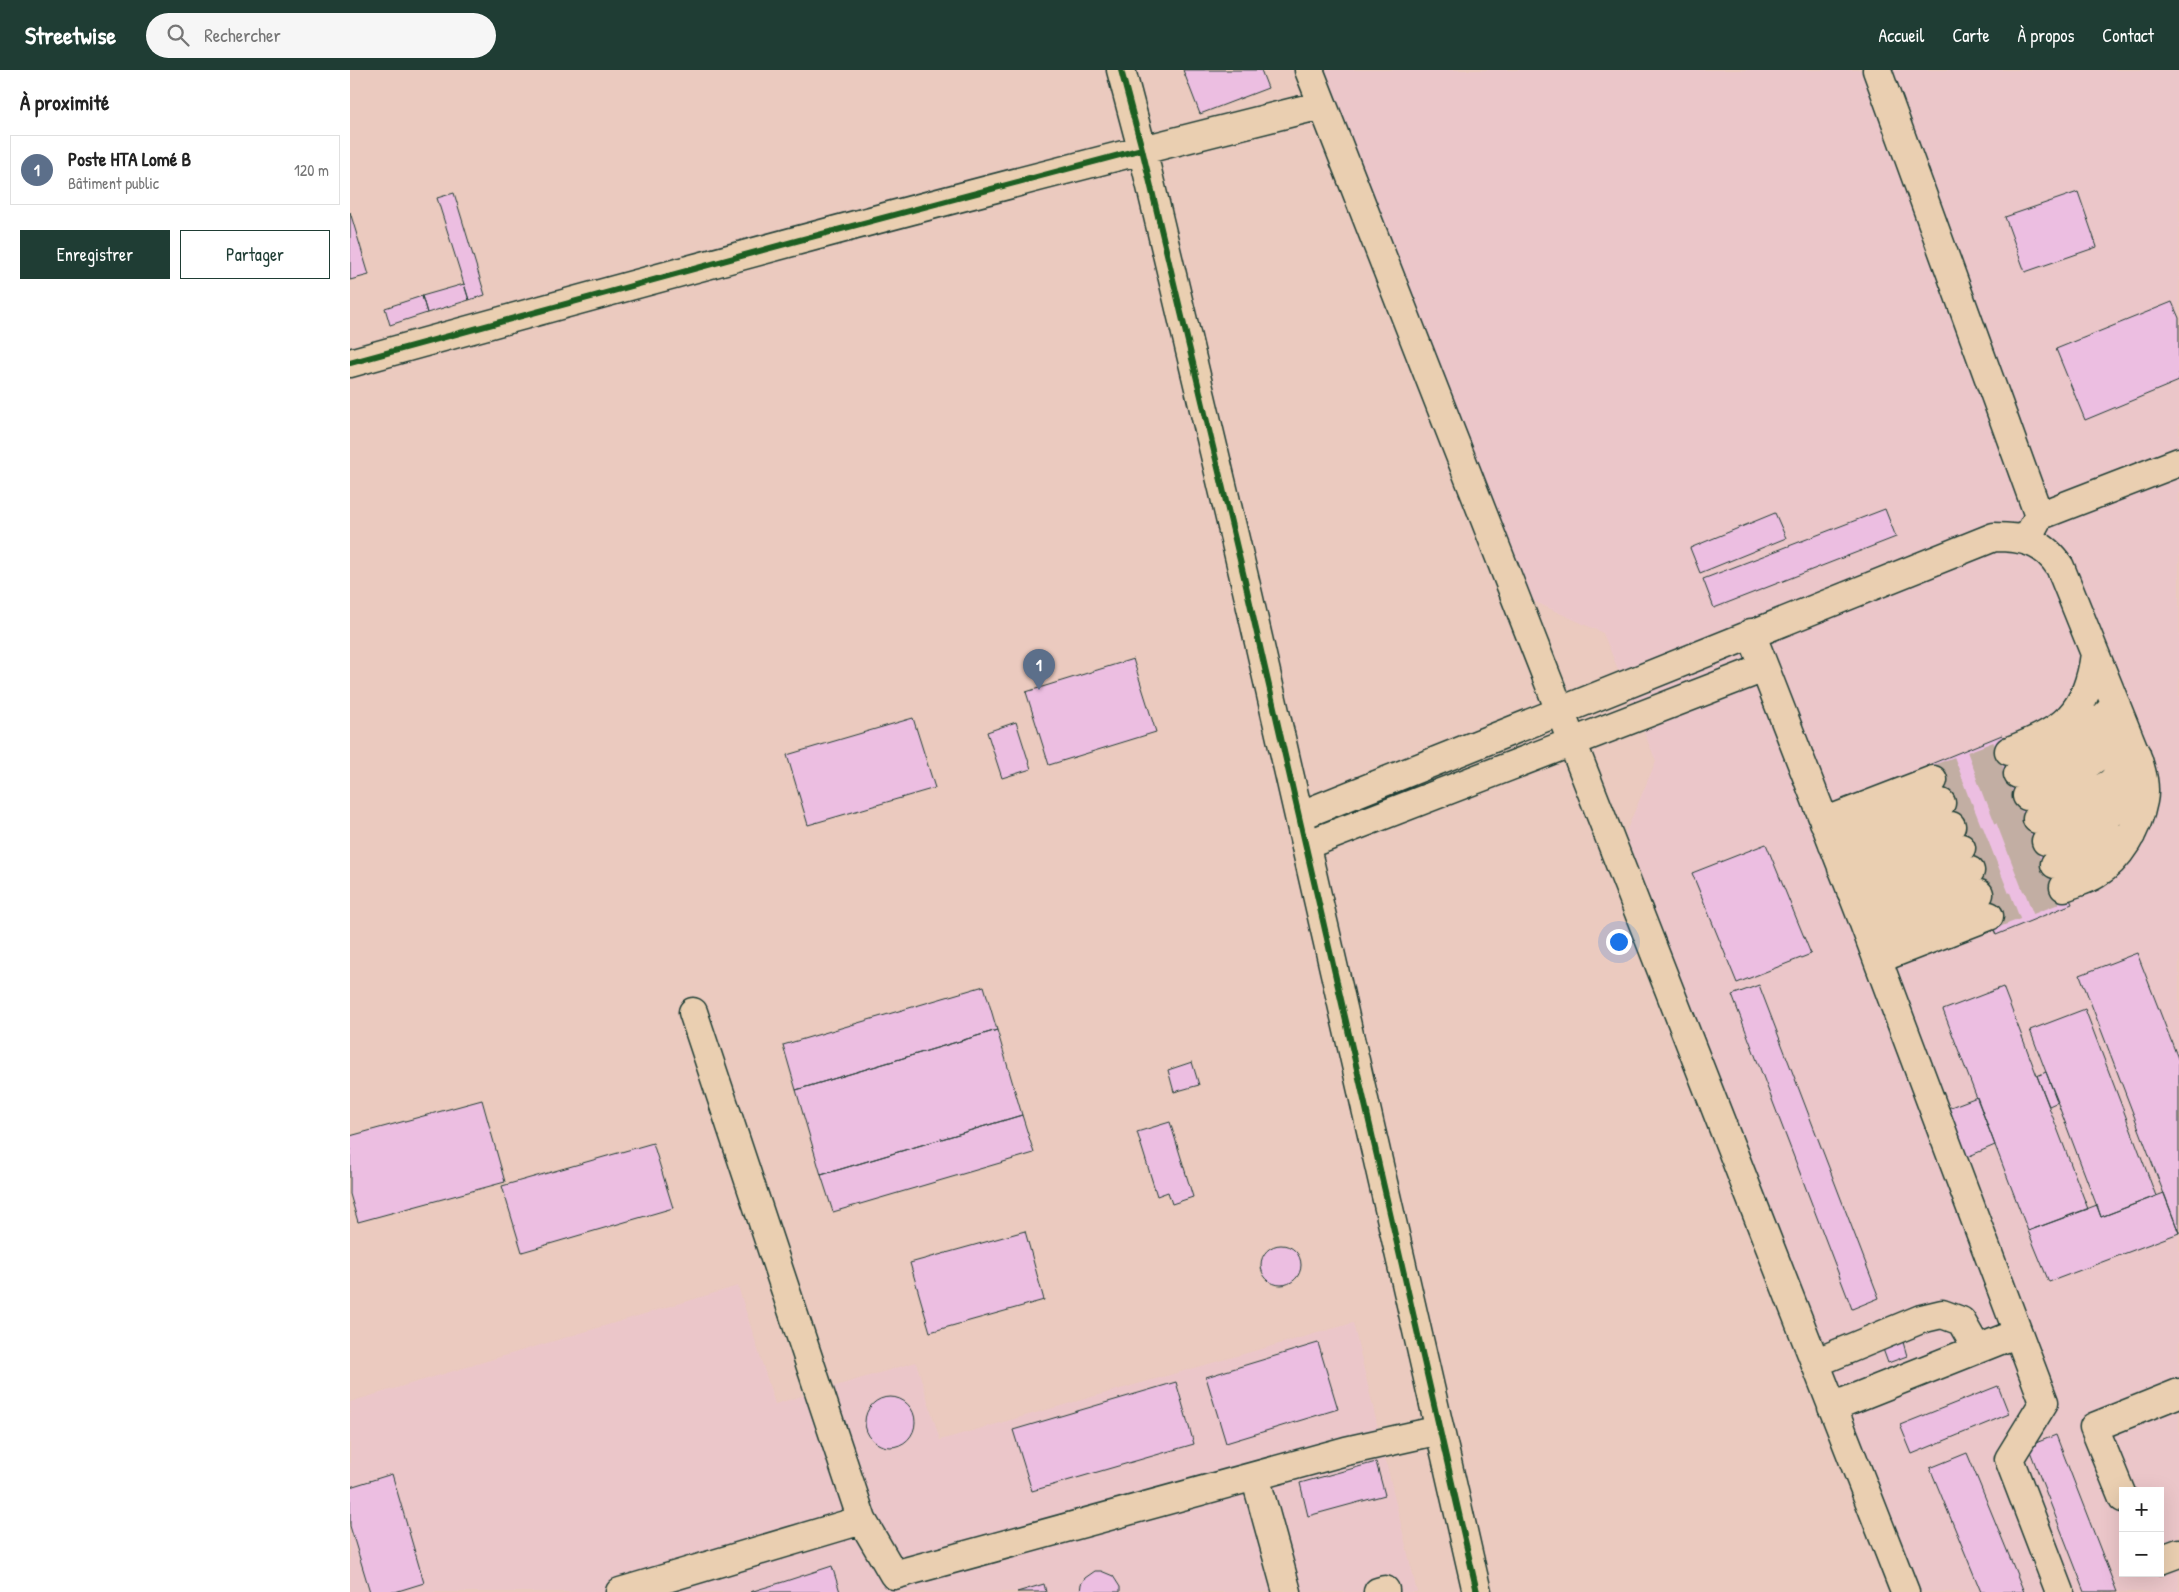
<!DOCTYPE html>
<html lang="fr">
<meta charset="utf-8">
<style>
body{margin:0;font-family:"Patrick Hand",sans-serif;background:#f6f6f6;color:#222}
.controls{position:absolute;right:15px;bottom:15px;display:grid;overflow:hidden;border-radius:0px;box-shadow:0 5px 20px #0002}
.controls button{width:45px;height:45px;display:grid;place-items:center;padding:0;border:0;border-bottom:1px solid #e0e0e0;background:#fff;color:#222;font:25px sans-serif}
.you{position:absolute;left:1268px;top:871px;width:18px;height:18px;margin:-12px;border:4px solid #fff;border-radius:50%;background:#1a73e8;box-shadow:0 0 0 8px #1a73e833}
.badge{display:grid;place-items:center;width:32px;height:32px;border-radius:50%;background:#1f3d34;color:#fff;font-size:16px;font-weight:700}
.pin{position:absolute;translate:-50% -41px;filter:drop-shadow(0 1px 2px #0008)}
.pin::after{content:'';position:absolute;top:26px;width:18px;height:15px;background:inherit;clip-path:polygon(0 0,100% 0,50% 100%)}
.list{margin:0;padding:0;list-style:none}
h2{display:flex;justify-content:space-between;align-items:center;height:65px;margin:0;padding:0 20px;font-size:21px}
h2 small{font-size:16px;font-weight:400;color:#767676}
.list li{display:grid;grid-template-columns:32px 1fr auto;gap:15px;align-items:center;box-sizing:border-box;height:70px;margin:0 10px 10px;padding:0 10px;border:1px solid #e0e0e0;border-radius:0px}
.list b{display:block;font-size:19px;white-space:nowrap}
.list p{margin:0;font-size:16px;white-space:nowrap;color:#767676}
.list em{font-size:16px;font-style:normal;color:#767676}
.actions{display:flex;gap:10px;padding:15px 20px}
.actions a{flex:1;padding:11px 0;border:1px solid #1f3d34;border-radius:0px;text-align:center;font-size:18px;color:#1f3d34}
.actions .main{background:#1f3d34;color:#fff}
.icon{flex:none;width:28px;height:28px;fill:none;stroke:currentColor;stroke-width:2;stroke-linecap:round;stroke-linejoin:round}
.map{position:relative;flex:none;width:1829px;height:1522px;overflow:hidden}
header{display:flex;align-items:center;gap:30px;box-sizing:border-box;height:70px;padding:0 25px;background:#1f3d34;color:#fff}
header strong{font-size:24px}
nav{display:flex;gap:28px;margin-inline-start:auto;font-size:18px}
.search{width:350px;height:45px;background:#f6f6f6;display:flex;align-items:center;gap:12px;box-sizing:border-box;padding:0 18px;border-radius:28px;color:#767676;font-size:19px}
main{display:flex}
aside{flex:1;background:#fff}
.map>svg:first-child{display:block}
.built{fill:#ebc6c9;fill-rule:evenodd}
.building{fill:#ecbee1;stroke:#1f3d34}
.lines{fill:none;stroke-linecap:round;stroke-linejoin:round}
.minor-tunnel{stroke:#c2aea3;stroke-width:28;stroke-dasharray:28 14;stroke-linecap:butt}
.minor-casing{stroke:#1f3d34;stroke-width:31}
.minor{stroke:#eacfb1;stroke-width:28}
.cycleway-casing{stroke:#eacfb1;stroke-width:9}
.cycleway{stroke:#1b5e20;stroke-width:6}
</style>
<header>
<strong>Streetwise</strong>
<div class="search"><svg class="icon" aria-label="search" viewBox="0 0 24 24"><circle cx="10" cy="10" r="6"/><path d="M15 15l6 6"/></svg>Rechercher</div>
<nav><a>Accueil</a><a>Carte</a><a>À propos</a><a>Contact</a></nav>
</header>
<main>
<aside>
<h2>À proximité<small></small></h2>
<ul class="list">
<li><span class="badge" style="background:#5c6f8a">1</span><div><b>Poste HTA Lomé B</b><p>Bâtiment public</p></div><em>120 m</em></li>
</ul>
<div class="actions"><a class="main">Enregistrer</a><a>Partager</a></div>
</aside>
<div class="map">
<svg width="1829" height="1522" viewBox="0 0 1829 1522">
<rect width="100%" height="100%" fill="#ebcabf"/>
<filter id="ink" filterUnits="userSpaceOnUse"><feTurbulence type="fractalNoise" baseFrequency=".02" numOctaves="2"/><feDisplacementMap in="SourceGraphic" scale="10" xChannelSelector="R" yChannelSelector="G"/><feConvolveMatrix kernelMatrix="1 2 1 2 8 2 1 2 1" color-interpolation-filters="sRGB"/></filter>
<g filter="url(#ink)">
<path class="built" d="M 974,0 L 1829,0 L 1829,1522 L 1567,1522 L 1275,764 L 1306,691 L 1253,563 L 1170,525 ZM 1773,1421 L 1810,1421 L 1810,1503 L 1773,1503 Z
M 388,1216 L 425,1334 L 566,1292 L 590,1370 L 1003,1253 L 1067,1522 L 0,1522 L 0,1332 Z"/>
<path class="building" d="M 833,0 L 911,0 L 918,18 L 850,44 Z
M 1728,122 L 1747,177 L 1675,202 L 1655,147 Z
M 104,123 L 135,225 L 119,230 L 87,128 Z
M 0,142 L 19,205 L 0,210 Z
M 114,214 L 119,230 L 77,243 L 72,226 Z
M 72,226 L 77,243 L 40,255 L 35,238 Z
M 1822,232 L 1829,248 L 1829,311 L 1735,350 L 1706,279 Z
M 1535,439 L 1546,467 L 1364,538 L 1353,509 Z
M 1425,443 L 1436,468 L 1350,503 L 1340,478 Z
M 783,589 L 806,662 L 699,695 L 676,622 Z
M 563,648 L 585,718 L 458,755 L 437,685 Z
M 666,652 L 681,699 L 652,708 L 637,662 Z
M 1652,665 L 1722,834 L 1646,865 L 1576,696 Z
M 1416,774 L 1461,884 L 1387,913 L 1342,803 Z
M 1787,883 L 1829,991 L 1829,1163 L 1730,905 Z
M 1409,915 L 1529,1228 L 1502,1239 L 1382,925 Z
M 634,916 L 647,960 L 446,1020 L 433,975 Z
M 1653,917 L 1738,1139 L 1678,1161 L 1593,940 Z
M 1735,939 L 1806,1126 L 1751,1147 L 1680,960 Z
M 647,960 L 672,1045 L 471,1105 L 446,1020 Z
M 842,992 L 849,1015 L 824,1022 L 818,1000 Z
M 1696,1002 L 1708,1032 L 1699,1036 L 1687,1006 Z
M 1627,1027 L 1645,1075 L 1617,1087 L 1598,1038 Z
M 132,1030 L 155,1112 L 8,1152 L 0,1124 L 0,1066 Z
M 672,1045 L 684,1083 L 483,1142 L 471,1105 Z
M 820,1052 L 843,1127 L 822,1134 L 818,1122 L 807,1126 L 787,1062 Z
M 303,1073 L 323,1138 L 172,1182 L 152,1116 Z
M 1814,1123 L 1829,1163 L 1699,1212 L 1678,1161 L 1747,1135 L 1751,1147 Z
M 675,1161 L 694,1230 L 580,1262 L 560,1193 Z
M911 1195a20 20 0 1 1 40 0a20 20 0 1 1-40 0Z
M 1553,1272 L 1557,1286 L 1538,1293 L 1533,1279 Z
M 968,1273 L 988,1339 L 876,1373 L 856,1307 Z
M 826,1312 L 844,1374 L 682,1421 L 663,1360 Z
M 1648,1316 L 1659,1344 L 1562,1384 L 1550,1355 Z
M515 1352a25 25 0 1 1 50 0a25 25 0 1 1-50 0Z
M 1706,1365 L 1767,1522 L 1735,1522 L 1678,1376 Z
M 1617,1383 L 1674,1522 L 1631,1522 L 1580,1398 Z
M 1026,1392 L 1035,1425 L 958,1446 L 950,1413 Z
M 42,1404 L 74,1513 L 45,1522 L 20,1522 L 0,1456 L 0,1417 Z
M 482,1496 L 490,1522 L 400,1522 L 433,1512 Z
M 745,1501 L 751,1501 L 763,1506 L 770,1517 L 770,1522 L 730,1522 L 731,1514 L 735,1508 Z
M 694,1514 L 696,1522 L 667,1522 Z"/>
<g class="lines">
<path class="minor-tunnel" d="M 1583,710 L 1659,681
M 1591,733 L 1668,704
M 1601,756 L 1677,726
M 1611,778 L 1687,749
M 1620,801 L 1696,771
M 1629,824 L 1705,794
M 1639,846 L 1714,817"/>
<defs>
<path id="minor" d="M 771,0 L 792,79 L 894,507 L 1127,1522
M 959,0 L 1555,1522
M 1527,0 L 1689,446 L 1676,470
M 0,293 C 323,203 647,115 972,35
M 1689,446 L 1829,392
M 1401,563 L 1510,843 L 1694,1332 L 1659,1389 L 1710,1522
M 1659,681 C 1713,660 1737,645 1745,584
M 1668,704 L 1701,691 L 1741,660 L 1766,635
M 1677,726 L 1710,714 L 1778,665
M 949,746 L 1644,467 C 1673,467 1693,471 1710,497 L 1788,690 C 1792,703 1796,717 1793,731 C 1788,758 1770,789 1746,804 C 1737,810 1724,813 1714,817
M 1687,749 L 1719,736 L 1761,713 L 1786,684
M 1474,752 L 1583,710
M 1696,771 L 1728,759 L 1771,738 L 1794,719
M 956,775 L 1414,598
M 1483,775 L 1591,733
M 1705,794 L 1781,765
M 1492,798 L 1601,756
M 1501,821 L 1611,778
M 1510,843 L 1620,801
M 1519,866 L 1629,824
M 1528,889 L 1639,846
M 343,942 L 512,1450 L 544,1505 L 996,1381 L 1090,1360
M 1465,1293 L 1571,1249 L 1592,1244 L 1611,1251 L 1627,1279
M 1482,1337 L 1668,1263
M 905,1406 L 937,1522
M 1773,1428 L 1744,1357 L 1829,1323
M 1810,1490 L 1829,1483
M 270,1522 L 512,1450
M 1028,1522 L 1035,1520 L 1035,1522"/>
</defs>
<use href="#minor" class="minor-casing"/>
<use href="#minor" class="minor"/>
<defs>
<path id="cycleway" d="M 771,0 L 792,79 L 894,507 L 1127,1522
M 0,293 L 446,171 L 792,79"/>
</defs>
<use href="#cycleway" class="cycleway-casing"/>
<use href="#cycleway" class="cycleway"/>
</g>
</g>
</svg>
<div class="controls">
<button>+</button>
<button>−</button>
</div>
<div class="you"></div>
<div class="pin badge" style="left:689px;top:620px;background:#5c6f8a">1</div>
</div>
</main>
